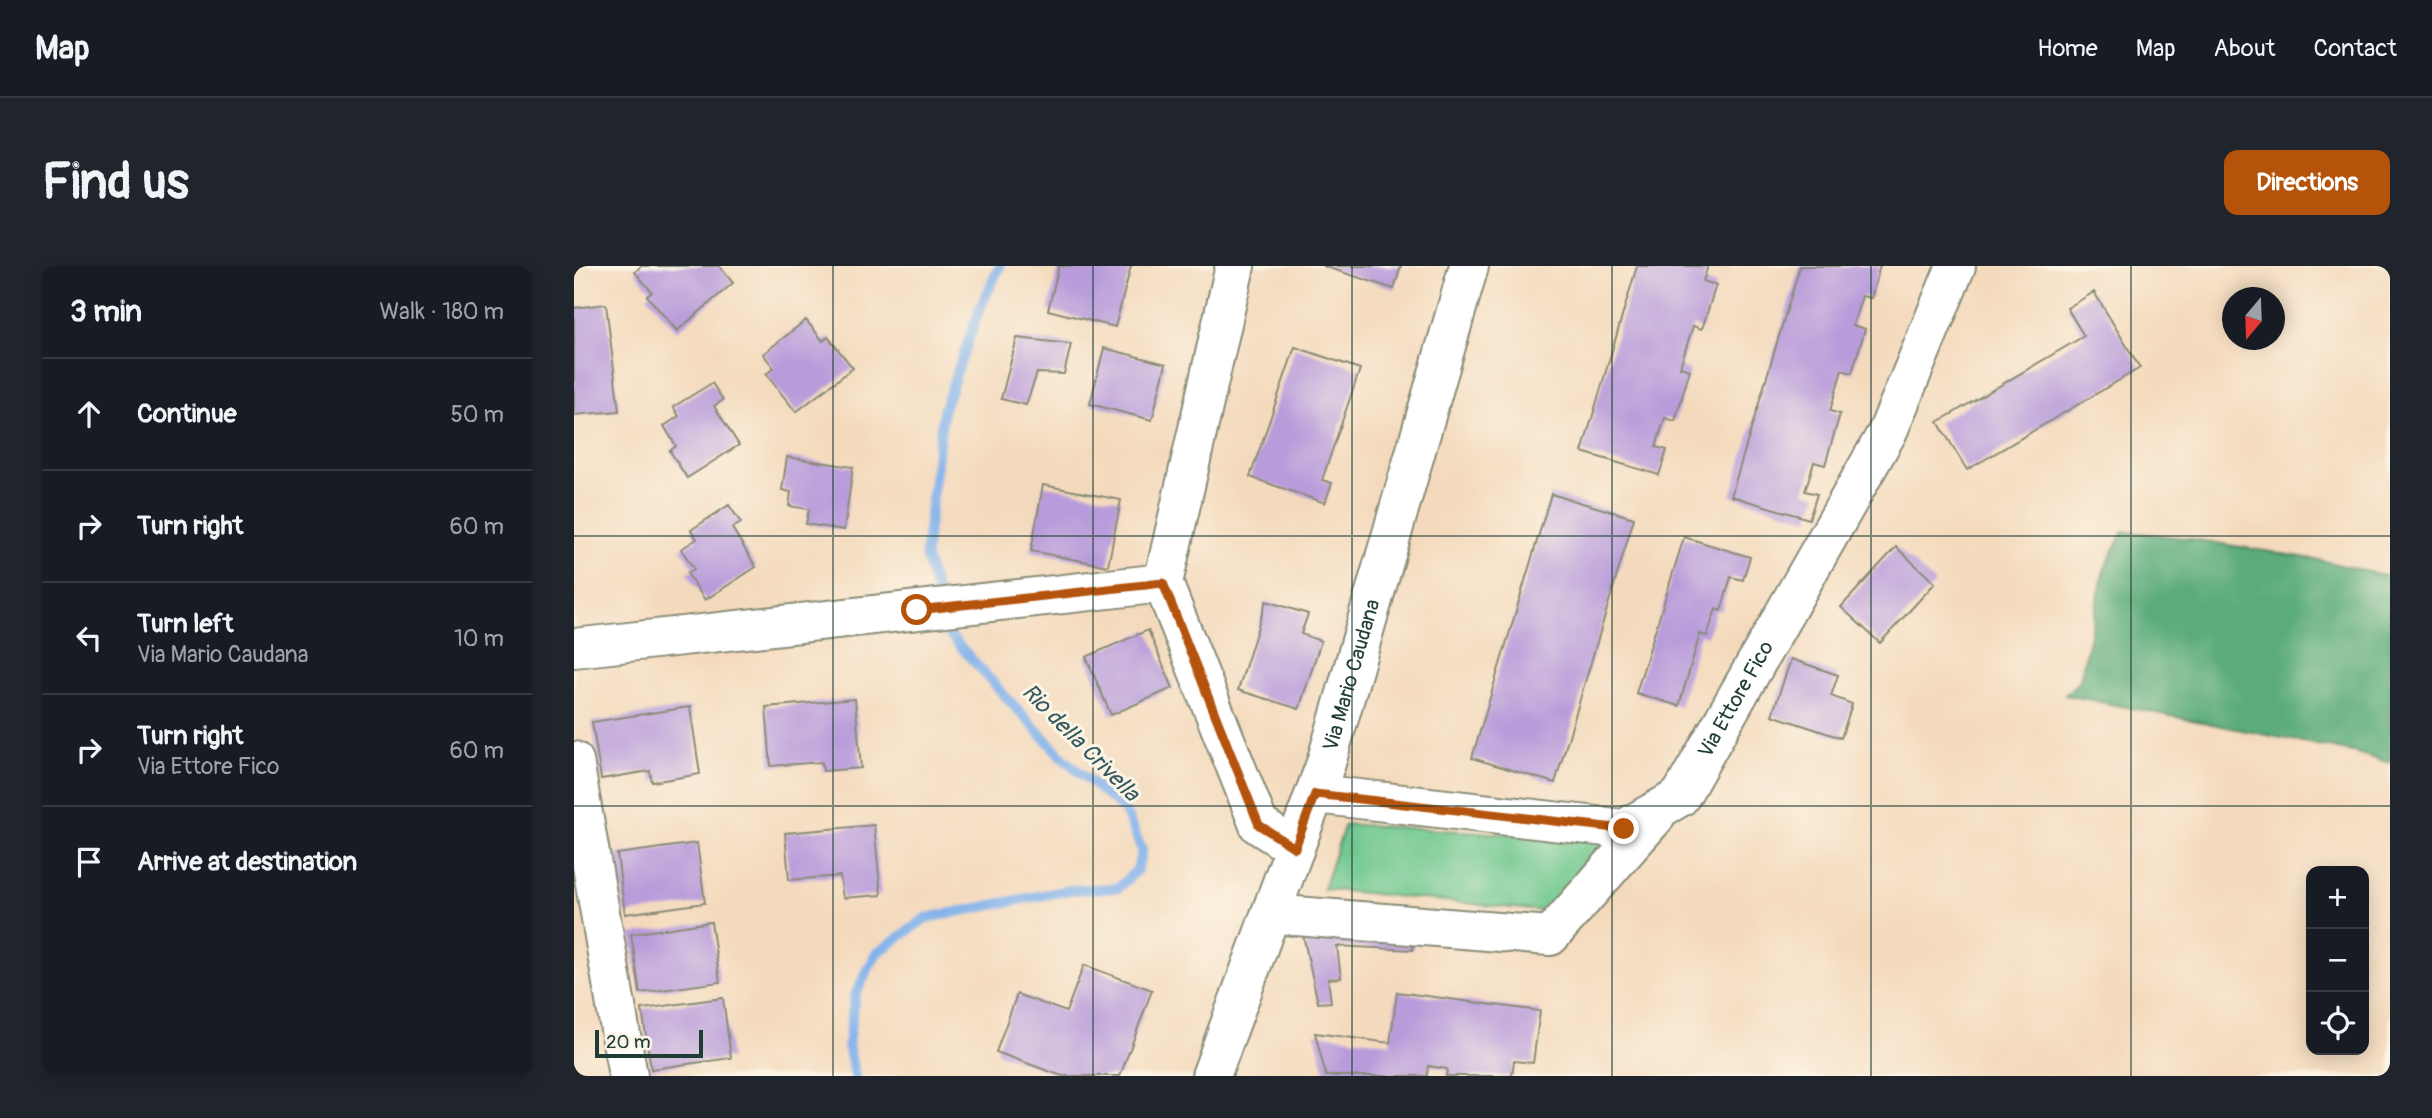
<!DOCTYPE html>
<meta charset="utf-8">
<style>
body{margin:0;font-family:Pangolin,sans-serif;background:#20242c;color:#f1f3f6}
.controls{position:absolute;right:21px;bottom:21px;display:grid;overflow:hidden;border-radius:14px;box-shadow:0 4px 18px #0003}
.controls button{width:63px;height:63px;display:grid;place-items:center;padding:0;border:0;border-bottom:2px solid #363941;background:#171b24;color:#f1f3f6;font:35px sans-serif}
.compass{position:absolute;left:1648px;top:21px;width:63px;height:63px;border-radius:50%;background:#171b24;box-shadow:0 4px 18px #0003;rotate:199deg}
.scale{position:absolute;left:21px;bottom:18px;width:108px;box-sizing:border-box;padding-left:7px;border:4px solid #1f3d34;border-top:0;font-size:19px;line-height:24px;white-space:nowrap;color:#1f3d34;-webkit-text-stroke:5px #fcf5e5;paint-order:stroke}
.stop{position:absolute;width:21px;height:21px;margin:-16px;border:5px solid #b45309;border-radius:50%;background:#fff}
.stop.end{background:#b45309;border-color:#fff;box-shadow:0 2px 7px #0008}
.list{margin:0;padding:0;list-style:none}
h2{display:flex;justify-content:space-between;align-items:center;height:91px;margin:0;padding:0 28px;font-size:30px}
h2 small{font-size:23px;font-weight:400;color:#9ea1a6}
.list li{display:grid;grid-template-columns:46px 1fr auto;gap:21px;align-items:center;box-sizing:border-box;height:112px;padding:0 28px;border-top:2px solid #363941}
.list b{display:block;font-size:26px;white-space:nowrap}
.list p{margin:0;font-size:23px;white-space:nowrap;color:#9ea1a6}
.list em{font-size:23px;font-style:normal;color:#9ea1a6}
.icon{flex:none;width:38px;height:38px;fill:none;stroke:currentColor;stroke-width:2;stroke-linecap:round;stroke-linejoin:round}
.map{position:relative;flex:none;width:1816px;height:810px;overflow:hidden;border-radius:14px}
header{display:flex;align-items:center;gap:42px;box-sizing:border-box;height:98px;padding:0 35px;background:#171b24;border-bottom:2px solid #363941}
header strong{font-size:33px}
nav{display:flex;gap:38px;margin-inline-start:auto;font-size:24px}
.intro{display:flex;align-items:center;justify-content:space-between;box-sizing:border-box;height:168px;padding:0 42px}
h1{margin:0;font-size:49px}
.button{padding:18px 32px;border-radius:14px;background:#b45309;color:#fff;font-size:24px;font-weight:700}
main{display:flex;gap:42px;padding:0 42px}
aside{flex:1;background:#171b24;border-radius:14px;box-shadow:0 4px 18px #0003}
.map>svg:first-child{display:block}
.green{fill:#6fc88f;stroke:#478262;stroke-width:2}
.forest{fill:#5bac7a;stroke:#3d7457;stroke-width:2}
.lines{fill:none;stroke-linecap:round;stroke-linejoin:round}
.stream{stroke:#80b1eb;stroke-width:10}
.building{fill:#b89bda}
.minor-casing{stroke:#8a8c78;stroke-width:42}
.major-casing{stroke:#8a8c78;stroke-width:42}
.minor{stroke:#fff;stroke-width:38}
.major{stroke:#fff;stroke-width:38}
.route{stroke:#b45309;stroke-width:9}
.grid{fill:none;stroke:#1f3d34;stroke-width:2;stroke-opacity:0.55}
.labels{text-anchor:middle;stroke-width:6;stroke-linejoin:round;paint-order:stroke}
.street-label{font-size:21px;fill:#1f3d34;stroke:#fcf5e5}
.water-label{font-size:23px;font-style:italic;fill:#375a62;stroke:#fcf5e5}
</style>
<header>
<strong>Map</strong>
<nav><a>Home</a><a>Map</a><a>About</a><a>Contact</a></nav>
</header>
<div class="intro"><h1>Find us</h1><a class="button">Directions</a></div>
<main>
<aside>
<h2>3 min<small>Walk · 180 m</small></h2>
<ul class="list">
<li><svg class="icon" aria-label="ahead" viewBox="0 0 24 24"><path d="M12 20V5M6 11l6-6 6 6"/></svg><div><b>Continue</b></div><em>50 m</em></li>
<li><svg class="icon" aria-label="right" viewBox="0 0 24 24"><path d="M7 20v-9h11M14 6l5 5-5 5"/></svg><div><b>Turn right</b></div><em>60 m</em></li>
<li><svg class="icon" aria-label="left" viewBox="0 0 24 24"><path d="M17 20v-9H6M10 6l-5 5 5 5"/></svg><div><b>Turn left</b><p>Via Mario Caudana</p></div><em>10 m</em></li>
<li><svg class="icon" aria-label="right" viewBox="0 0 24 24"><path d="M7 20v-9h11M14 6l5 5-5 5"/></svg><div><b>Turn right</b><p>Via Ettore Fico</p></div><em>60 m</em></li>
<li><svg class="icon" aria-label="arrive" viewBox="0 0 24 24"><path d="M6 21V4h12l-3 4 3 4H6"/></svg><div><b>Arrive at destination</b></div></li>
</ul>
</aside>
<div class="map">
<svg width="1816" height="810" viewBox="0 0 1816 810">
<rect width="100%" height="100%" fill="#fcf5e5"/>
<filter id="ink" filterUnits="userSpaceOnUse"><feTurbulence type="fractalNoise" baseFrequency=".0143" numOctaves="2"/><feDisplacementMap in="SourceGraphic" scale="14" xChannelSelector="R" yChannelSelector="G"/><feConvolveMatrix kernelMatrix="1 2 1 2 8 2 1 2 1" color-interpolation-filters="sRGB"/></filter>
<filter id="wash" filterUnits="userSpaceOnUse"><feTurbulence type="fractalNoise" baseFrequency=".00686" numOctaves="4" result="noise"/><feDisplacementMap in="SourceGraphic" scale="28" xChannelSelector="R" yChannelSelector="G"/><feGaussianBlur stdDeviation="1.57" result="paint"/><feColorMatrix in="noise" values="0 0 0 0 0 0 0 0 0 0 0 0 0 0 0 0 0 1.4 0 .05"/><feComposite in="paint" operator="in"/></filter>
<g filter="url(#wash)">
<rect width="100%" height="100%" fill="#f4dabd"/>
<path class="green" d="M 771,558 L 1034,574 L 978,646 L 749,623 Z"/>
<path class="forest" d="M 1549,265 L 1618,273 L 1746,294 L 1816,311 L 1816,497 L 1779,486 L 1491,429 L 1506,414 L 1530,304 Z"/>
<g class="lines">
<path class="stream" d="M 365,334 L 351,289 L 369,145 L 406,42 L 426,0
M 281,810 L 274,779 L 281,729 L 302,688 L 352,652 L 496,624 L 544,622 L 563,604 L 568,584 L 551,545 L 490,493 L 430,429 L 375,368 L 369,349"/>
</g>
<g id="blocks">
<path class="building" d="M 67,0 L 145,0 L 159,17 L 103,65 L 73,30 L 78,26 L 61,6 Z
M 485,0 L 557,0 L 541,61 L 474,44 Z
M 749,0 L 827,0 L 820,23 Z
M 1063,0 L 1134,0 L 1129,15 L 1142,19 L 1128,63 L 1119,60 L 1106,101 L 1116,104 L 1101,155 L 1091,152 L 1082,181 L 1093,184 L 1085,209 L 1008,186 Z
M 1226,0 L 1306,0 L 1297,32 L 1288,30 L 1279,59 L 1291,63 L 1278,107 L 1268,104 L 1256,145 L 1266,148 L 1251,199 L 1240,196 L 1231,225 L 1243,228 L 1235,253 L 1157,230 Z
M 1520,26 L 1566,102 L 1393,204 L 1364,156 L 1510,70 L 1493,42 Z
M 32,38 L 45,145 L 0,149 L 0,42 Z
M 232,54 L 249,75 L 254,71 L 279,102 L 222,146 L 192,108 L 200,102 L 189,88 Z
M 443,72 L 497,78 L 490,108 L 463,107 L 452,139 L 427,133 Z
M 721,81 L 786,103 L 748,214 L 758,217 L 751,237 L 676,211 Z
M 530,82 L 592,98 L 578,154 L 516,138 Z
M 138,117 L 149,134 L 140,140 L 165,179 L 113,212 L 96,185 L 102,180 L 90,160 L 105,150 L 99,141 Z
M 213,191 L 279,201 L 270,264 L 232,258 L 235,243 L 215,240 L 217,226 L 208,224 Z
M 469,219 L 547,234 L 534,300 L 457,285 Z
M 977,228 L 1060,252 L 981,517 L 898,492 Z
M 155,239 L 167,257 L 158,262 L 182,301 L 131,334 L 113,307 L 120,303 L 107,283 L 123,273 L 117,264 Z
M 1110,271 L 1176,291 L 1169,314 L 1157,311 L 1147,345 L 1142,343 L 1133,370 L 1126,368 L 1105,440 L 1062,427 Z
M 1322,281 L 1361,317 L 1306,377 L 1267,341 Z
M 692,335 L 734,348 L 727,368 L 747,375 L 725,443 L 664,424 Z
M 574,364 L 599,422 L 537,449 L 512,391 Z
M 1217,393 L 1264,409 L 1257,430 L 1278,438 L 1267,472 L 1198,449 Z
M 281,433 L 287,502 L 249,505 L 248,496 L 197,500 L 192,441 Z
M 116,441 L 126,508 L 78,516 L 76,505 L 27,513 L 18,456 Z
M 300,559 L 307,629 L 269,632 L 266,610 L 215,614 L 211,567 Z
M 123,577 L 131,637 L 51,648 L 43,588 Z
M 137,656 L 146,716 L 66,727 L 57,668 Z
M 729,669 L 839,673 L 839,684 L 763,680 L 767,712 L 754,713 L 757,736 L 744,737 Z
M 510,699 L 578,724 L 546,810 L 488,810 L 422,786 L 443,728 L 492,746 Z
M 823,726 L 966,745 L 959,797 L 940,795 L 938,810 L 872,810 L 873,803 L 854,800 L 853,810 L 752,810 L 741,767 L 816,777 Z
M 149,732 L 157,792 L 77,803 L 68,743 Z"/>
</g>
</g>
<g filter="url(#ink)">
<use href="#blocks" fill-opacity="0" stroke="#8a8c78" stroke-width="2"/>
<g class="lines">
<defs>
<g id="minor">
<path d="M 661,0 L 589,317 L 685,559 L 721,582"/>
<path d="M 0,382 L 589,317"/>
<path d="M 0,495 L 54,810"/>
<path id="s1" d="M 741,528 L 1050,563 L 1106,531 L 1314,165 L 1382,0"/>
<path d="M 697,648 L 976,670 L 1081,551"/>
</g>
<g id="major">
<path id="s2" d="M 637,810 L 752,497 L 895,0"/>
</g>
</defs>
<use href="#minor" class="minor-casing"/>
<use href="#major" class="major-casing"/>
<use href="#minor" class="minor"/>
<use href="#major" class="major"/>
</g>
</g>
<g class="lines" filter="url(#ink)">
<path class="route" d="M 343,344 L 589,317 L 685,559 L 721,582 L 741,528 L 1050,563"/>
</g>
<path class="grid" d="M 259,0 L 259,810M 519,0 L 519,810M 778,0 L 778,810M 1038,0 L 1038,810M 1297,0 L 1297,810M 1557,0 L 1557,810M 0,270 L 1816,270M 0,540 L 1816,540"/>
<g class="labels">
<g class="street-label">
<text dy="7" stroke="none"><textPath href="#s2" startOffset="425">Via Mario Caudana</textPath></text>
<text dy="7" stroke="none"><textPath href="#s1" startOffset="488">Via Ettore Fico</textPath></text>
</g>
<g class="water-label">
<text transform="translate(507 476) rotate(45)" y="8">Rio della Crivella</text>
</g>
</g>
</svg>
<div class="controls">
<button>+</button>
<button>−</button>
<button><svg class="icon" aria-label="locate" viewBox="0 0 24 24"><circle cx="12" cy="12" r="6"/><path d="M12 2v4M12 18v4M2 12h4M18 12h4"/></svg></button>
</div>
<svg class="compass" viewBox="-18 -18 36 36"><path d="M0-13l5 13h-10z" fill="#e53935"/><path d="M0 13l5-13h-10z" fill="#9ea1a6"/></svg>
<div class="scale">20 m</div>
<div class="stop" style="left:343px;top:344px"></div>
<div class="stop end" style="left:1050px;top:563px"></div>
</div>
</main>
